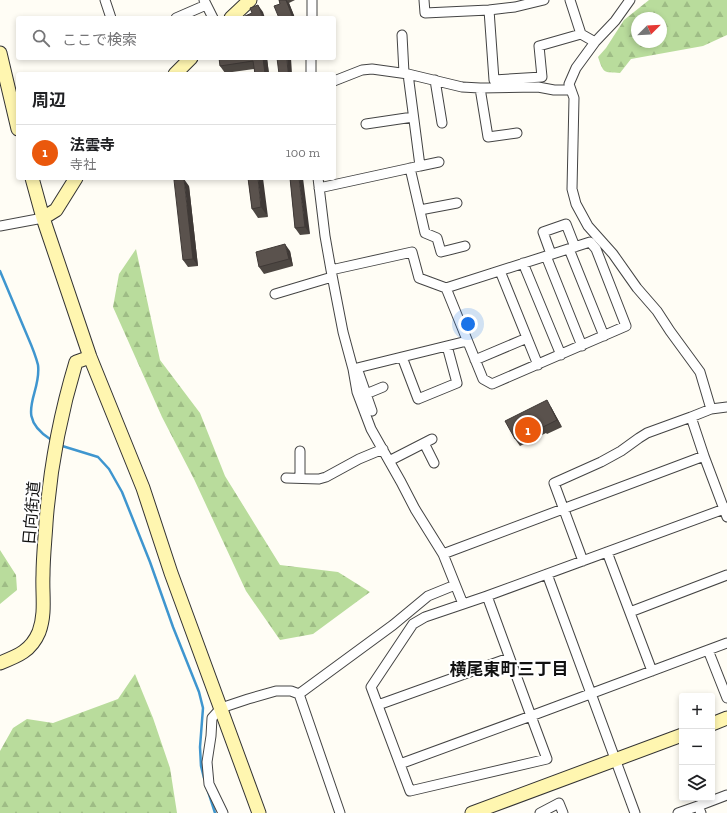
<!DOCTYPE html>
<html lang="ja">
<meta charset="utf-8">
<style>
body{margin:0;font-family:"Zilla Slab","Noto Sans JP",serif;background:#f6f6f6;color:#202124}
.controls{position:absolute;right:12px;bottom:12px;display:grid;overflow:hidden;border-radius:4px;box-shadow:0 2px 6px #0003}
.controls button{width:36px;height:36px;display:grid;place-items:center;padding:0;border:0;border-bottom:1px solid #e0e0e0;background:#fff;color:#202124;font:20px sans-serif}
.compass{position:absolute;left:631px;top:12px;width:36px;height:36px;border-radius:50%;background:#fff;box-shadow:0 2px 6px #0003;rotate:66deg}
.you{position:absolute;left:468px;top:324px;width:14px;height:14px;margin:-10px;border:3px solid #fff;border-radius:50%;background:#1a73e8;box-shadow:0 0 0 6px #1a73e833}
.badge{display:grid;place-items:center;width:26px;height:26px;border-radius:50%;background:#ea580c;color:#fff;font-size:13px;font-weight:700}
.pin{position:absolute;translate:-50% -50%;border:2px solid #fff;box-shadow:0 1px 4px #0006}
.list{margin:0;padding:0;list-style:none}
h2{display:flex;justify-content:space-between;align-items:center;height:52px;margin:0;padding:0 16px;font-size:17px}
h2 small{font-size:13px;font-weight:400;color:#757577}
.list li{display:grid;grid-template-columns:26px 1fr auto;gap:12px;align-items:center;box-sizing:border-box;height:56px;padding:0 16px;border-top:1px solid #e0e0e0}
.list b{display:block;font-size:15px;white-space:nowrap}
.list p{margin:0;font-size:13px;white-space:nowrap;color:#757577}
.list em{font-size:13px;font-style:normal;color:#757577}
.icon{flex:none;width:22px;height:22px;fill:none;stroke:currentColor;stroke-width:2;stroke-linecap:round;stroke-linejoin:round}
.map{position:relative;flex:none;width:727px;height:813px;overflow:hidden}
.search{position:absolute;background:#fff;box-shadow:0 2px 6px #0003;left:16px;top:16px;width:320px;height:44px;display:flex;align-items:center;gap:10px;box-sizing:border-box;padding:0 14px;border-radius:4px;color:#757577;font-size:15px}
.panel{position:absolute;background:#fff;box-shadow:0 2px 6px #0003;left:16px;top:72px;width:320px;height:108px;border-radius:4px}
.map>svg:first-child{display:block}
.forest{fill:url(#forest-firs);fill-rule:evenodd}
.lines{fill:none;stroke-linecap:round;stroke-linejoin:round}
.stream{stroke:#3f96cf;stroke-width:2.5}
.street-casing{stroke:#444;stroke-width:11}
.secondary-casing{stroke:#333;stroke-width:15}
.street{stroke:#fff;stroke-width:9}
.secondary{stroke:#fff6b0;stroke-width:13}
.wall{fill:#4d4742}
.shaded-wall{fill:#3f3936}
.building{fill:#5a524d;stroke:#3f3936}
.labels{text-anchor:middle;stroke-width:4;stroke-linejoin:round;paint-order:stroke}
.street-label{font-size:16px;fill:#111;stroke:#fff}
.neighbourhood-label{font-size:17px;font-weight:bold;fill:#111;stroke:#fff}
</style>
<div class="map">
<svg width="727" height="813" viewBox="0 0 727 813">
<defs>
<pattern id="forest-firs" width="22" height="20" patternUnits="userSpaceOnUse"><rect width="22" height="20" fill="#b9dc9c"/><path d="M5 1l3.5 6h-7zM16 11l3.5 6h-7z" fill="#9ebc85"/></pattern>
</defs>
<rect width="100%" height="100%" fill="#fffdf5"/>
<path class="forest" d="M 649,0 L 727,0 L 727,35 L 703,46 L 631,59 L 620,73 C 603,72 604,74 598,57 L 606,48 L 624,20 ZM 637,18 L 661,18 L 661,42 L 637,42 Z
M 136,249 L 160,360 L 200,413 L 225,476 L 280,565 L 338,572 L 370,592 L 313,634 L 280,640 L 246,591 L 194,479 L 162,417 L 113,307 L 119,274 Z
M 0,550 L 16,575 L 17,590 L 0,604 Z
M 135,674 L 153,718 L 170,768 L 177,813 L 0,813 L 0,751 L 13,728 L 27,719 L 53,723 L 118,699 Z"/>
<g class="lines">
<path class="stream" d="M 0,271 C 8,290 16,309 24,328 C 29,340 35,352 38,365 C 42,394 13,415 50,439
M 59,445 L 98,457 L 109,469 L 122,492 L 150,562 L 173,627 L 199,692 L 203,708 L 200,747 L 201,766 L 204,778
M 208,791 L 215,813"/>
<defs>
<path id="street" d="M 105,0 L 111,18
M 204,0 L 213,18
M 424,0 L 425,13 L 489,10 L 515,7 L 544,0
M 570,0 L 581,34 L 595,42
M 630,0 L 615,21 L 595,42 L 576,68 L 569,84 L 574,98 L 572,189 L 576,204 L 588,226 L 613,254 L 637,288 L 657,311 L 670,331 L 700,372 L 711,409
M 489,10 L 494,80 L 542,77 L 539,46 L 581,34
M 176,18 L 206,5
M 312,18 L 312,0
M 402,35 L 404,73
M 311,74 L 311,58
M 435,80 L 442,123
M 334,81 L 362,70 L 372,69 L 408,74 L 462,87 L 480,88 L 538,87 L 554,90 L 570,90
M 480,88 L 488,137 L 517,133
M 366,124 L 413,117
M 420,166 L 439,162
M 410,168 L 425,233 L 437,238 L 441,252 L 465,246
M 318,178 L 325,236 L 331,270 L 343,332 L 353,369 L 357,392 L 371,429 L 401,482 L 415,509 L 443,554 L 463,604
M 319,188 L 420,166 L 408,74
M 420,210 L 457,203
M 0,226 L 43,218
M 569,249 L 604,336
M 551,254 L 543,232 L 566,224 L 575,247
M 546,256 L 582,346
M 523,263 L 561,355
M 331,270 L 412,252 L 419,278 L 446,288 L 590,242 L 596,249 L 626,326 L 492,384 L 483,379 L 446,288
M 500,271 L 538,365
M 275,294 L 332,277
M 402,357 L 418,399 L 457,383 L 447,346
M 475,360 L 527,338
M 357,368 L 372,411
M 353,369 L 467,341
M 366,394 L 383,387
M 424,443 L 434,463
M 704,456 L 691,417 L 711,409 L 727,407
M 389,461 L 432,439
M 286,478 L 319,479 L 326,477 L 359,459 L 383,449
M 300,478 L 300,451
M 607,552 L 652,671
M 443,554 L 704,456 L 727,517
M 583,561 L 554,483 L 601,462 L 621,451 L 639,438 L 647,433 L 691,417
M 547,574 L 635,813
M 487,596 L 727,508
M 630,612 L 727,575
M 708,650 L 727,698
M 299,694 L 340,813
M 378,705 L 509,658
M 400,764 L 531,716 L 487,596 L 425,617 L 413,624 L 371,687 L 410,791 L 547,759 L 531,716 L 727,643
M 223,813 L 209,784 L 207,762 L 211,736 L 212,718 L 221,708 L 248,699 L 276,691 L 291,691 L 299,694 L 393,625 L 428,596 L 455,585
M 540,813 L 559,803 L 563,813
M 678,813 L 698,806
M 701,813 L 698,806 L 727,795"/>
<path id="secondary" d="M 231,18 L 250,0
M 0,53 L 18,129
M 175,74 L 191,58
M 32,178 L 43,218 L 90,357 L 143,488 L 171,573 L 259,813
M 43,218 L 56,210 L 76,178
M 0,663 C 18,656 31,651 39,632 C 46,613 42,594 43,575 C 43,558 45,540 46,523 C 50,468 60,415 76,362 L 90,357
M 712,724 L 727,718
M 472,813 L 682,735"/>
</defs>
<use href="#street" class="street-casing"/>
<use href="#secondary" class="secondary-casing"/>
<use href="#street" class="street"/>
<use href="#secondary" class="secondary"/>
</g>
<path class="wall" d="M 279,0 L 295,0 L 289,3 L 295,18 L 279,18 L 280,4 Z
M 219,58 L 267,58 L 269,74 L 255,74 L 254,69 L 225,73 L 220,66 Z
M 248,178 L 268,217 L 258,218 L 252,209 Z
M 290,178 L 310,234 L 300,235 L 295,228 Z
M 189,186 L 198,266 L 188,267 L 183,260 Z
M 290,251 L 293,266 L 264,274 L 259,267 Z
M 551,407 L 562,427 L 547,434 L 546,433 L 520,446 L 515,439 Z"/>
<path class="shaded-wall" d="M 286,0 L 289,3 L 295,18 L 293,18 Z
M 258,5 L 263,12 L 265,18 L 263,18 Z
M 263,58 L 267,58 L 269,74 L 265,74 Z
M 287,58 L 291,58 L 292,74 L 288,74 Z
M 258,178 L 263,178 L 268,217 L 261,207 Z
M 299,178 L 303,178 L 310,234 L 305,227 Z
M 184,179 L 189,186 L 198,266 L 193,259 Z
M 285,244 L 290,251 L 293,266 L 289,259 Z
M 547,400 L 551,407 L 562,427 L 557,420 Z"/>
<path class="building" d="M 279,0 L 286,0 L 293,18 L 279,18 L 274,6 L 280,4 Z
M 258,5 L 263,18 L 245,18 L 245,16 L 252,13 L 250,8 Z
M 219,58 L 263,58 L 265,74 L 255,74 L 253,61 L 220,66 Z
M 277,58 L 287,58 L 288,74 L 279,74 Z
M 248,178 L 258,178 L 261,207 L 252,209 Z
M 290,178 L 299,178 L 305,227 L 295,228 Z
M 184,179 L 193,259 L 183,260 L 174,180 Z
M 285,244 L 289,259 L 259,267 L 256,252 Z
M 547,400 L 557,420 L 543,427 L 542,426 L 515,439 L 505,421 Z"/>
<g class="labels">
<g class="street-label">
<text transform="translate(31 513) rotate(-85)" y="6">日向街道</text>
</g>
<g class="neighbourhood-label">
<text x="509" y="675">横尾東町三丁目</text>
</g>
</g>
</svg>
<div class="controls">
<button>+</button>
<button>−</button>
<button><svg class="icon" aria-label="layers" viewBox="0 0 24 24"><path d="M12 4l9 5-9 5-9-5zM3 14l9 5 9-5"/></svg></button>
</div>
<svg class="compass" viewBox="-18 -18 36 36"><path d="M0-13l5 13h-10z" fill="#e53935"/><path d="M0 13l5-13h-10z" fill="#757577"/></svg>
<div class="you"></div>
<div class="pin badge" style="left:528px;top:430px">1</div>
<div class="search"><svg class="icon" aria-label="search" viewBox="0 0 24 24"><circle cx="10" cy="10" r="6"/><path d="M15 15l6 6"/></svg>ここで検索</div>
<section class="panel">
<h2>周辺<small></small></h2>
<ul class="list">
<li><span class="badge">1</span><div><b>法雲寺</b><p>寺社</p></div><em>100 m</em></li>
</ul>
</section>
</div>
